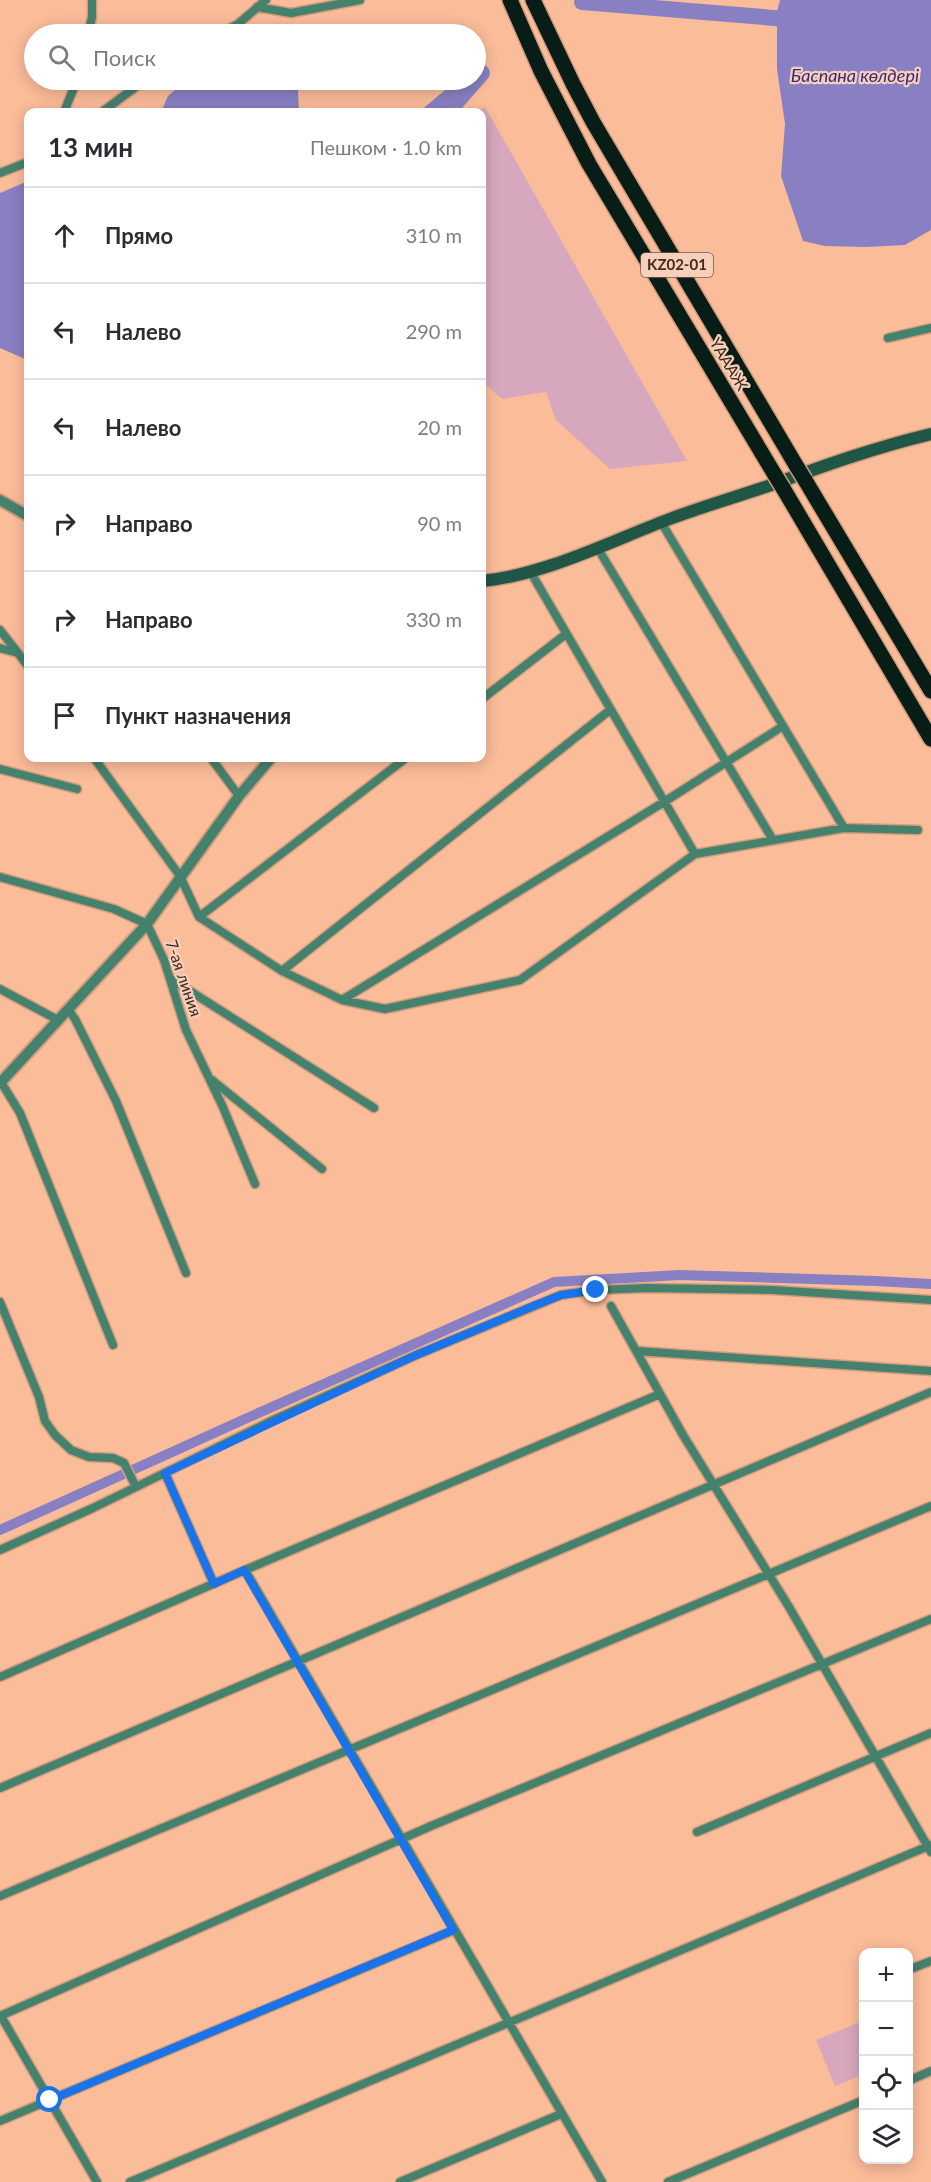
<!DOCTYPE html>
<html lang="ru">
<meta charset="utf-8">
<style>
body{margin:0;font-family:Lato,sans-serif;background:#f2f2f3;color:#2b2b33}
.controls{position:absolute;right:18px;bottom:18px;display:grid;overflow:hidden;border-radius:12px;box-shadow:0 3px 15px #0003}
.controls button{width:54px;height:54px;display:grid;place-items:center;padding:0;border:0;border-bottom:2px solid #e1e1e2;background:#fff;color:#2b2b33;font:30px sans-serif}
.stop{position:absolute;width:18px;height:18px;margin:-14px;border:4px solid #1a73e8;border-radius:50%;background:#fff}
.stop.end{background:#1a73e8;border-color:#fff;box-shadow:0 2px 6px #0008}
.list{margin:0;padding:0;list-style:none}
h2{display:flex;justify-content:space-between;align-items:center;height:78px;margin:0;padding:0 24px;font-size:26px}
h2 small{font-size:20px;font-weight:400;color:#7c7c81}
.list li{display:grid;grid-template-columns:39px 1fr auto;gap:18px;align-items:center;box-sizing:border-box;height:96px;padding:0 24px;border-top:2px solid #e1e1e2}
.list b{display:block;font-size:22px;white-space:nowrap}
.list em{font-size:20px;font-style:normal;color:#7c7c81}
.icon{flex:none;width:33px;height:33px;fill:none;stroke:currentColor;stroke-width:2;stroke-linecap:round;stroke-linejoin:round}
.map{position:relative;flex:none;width:931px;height:2182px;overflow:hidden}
.search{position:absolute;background:#fff;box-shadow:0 3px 15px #0003;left:24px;top:24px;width:462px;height:66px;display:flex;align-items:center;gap:15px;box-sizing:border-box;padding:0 21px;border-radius:33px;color:#7c7c81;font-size:22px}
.panel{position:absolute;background:#fff;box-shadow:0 3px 15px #0003;left:24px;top:108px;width:462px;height:654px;border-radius:12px}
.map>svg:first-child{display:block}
.green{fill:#d7a8bd}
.water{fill:#8980c3}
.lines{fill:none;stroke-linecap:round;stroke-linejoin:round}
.canal{stroke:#8980c3;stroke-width:10}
.river{stroke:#8980c3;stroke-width:16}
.minor-casing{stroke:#d29c7e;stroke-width:11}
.tertiary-casing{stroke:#d29c7e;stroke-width:14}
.secondary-casing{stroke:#d29c7e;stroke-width:15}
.motorway-casing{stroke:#d29c7e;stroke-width:18}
.minor{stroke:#45826d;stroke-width:8}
.tertiary{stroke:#45826d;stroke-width:10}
.secondary{stroke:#1f5645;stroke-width:12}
.motorway{stroke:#071d16;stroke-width:15}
.motorway-bridge-casing{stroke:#d29c7e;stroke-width:18;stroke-linecap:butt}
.motorway-bridge{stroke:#071d16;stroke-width:15}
.route{stroke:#1a73e8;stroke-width:8}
.labels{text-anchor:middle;stroke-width:4.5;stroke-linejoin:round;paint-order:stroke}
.shield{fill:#f6d0bb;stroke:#785b4c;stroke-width:1.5}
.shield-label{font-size:15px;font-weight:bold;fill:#42291c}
.street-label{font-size:16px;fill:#42291c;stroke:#f6d0bb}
.water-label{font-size:18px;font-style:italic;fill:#3c2777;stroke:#f6d0bb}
</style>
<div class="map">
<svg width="931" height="2182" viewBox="0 0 931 2182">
<rect width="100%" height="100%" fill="#fbbc9a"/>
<path class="green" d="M 485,107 L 687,461 L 610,469 L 556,420 L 546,392 L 502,399 L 482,381 L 482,112 L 477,112 Z
M 863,2021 L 863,2074 L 835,2086 L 816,2040 Z"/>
<path class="water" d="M 780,0 L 931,0 L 931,230 L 905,245 L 866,247 L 825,246 L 803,241 L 781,176 L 785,124 L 777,69 L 777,11 Z
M 187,80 L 292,80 L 298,90 L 299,112 L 161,112 L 168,96 Z
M 457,80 L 466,80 L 470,94 L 448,102 L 440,112 L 419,112 Z
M 28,181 L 28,363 L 25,359 L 0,348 L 0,193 Z"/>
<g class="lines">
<path class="canal" d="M 0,1530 L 245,1419 L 554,1282 L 680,1275 L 876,1281 L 931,1284"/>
<path class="river" d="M 582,2 L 799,20
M 448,112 L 482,73"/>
<defs>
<path id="minor" d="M 257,7 L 291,13 L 360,0
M 88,34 L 92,17 L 92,0
M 204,34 L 210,30 L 223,32 L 238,24 L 266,0
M 64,112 L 77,80
M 102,112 L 145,80
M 0,173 L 28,162
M 888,338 L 931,328
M 661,522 L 844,828
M 597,547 L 773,840
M 530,571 L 695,854
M 0,630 L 28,666
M 0,648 L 18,653
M 482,699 L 566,634
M 94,758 L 180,876 L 199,917 L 282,971 L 342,1000 L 385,1009 L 520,980 L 695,854 L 844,828 L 918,830
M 211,758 L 239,796
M 0,769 L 77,789
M 0,877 L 114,909 L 147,924 L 164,960 L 186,1030 L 222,1105 L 255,1184
M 199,917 L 406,758
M 282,971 L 610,710
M 171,979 L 374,1108
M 0,989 L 58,1020
M 342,1000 L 664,802 L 783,726
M 68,1009 L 75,1019 L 116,1101 L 186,1273
M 212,1080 L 322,1169
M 1,1082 L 20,1113 L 113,1345
M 0,1302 L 39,1397 L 45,1421 L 55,1435 L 71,1450 L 89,1457 L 113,1458 L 124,1463 L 136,1487
M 611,1306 L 683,1435 L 789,1607 L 931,1852
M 637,1351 L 931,1371
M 165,1473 L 214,1584
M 0,1550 L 93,1508 L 269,1422 L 414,1356 L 561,1295 L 596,1290 L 648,1288 L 773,1290 L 931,1300
M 245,1570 L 602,2182
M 0,1677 L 245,1570 L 660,1394
M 0,1788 L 931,1392
M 697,1832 L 931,1733
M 0,1896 L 931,1506
M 908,1970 L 931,1961
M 0,2016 L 431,1826 L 931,1619
M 1,2016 L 97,2182
M 908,2081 L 931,2071
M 0,2121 L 454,1930
M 130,2182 L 931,1845
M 400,2182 L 561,2114
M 668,2182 L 864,2100"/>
<path id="tertiary" d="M 0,500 L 28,516
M 0,1083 L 147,924 L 239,796 L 271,758"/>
<path id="secondary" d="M 482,581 C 544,575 609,542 667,520 C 701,507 736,497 771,485 C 823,466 876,447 931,434"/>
<path id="motorway" d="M 510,0 L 541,71 L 589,164 L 775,475
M 533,0 L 573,84 L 593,122 L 797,467
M 805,480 L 931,691
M 783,488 L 931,739"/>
</defs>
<use href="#minor" class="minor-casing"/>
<use href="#tertiary" class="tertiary-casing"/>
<use href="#secondary" class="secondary-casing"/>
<use href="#motorway" class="motorway-casing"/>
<use href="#minor" class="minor"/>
<use href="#tertiary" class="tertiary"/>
<use href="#secondary" class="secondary"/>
<use href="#motorway" class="motorway"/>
<defs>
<path id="motorway-bridge" d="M 797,467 L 805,480
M 775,475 L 783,488"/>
</defs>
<use href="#motorway-bridge" class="motorway-bridge-casing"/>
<use href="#motorway-bridge" class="motorway-bridge"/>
</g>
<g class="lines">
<path class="route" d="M 50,2100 L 453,1930 L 244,1570 L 214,1584 L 165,1473 L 414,1356 L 533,1306 L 561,1295 L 596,1290"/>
</g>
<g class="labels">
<rect class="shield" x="641" y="253" width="72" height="24" rx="4.5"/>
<g class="shield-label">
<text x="677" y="270">KZ02-01</text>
</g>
<g class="street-label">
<text transform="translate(729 364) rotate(59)" y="6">ҮАААЖ</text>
<text transform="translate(184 978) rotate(71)" y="6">7-ая линия</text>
</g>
<g class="water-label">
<text x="855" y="82">Баспана көлдері</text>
</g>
</g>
</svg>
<div class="controls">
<button>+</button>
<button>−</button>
<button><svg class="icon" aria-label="locate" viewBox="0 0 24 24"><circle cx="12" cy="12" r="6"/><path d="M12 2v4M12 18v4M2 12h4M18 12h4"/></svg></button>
<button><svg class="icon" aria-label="layers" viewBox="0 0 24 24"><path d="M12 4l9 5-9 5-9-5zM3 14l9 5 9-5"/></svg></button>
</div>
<div class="stop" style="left:50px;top:2100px"></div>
<div class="stop end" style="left:596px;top:1290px"></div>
<div class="search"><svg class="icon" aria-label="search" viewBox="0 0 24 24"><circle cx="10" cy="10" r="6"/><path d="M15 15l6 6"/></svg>Поиск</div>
<section class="panel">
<h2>13 мин<small>Пешком · 1.0 km</small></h2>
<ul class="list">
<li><svg class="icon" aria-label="ahead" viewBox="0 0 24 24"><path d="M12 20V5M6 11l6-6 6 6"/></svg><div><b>Прямо</b></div><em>310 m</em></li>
<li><svg class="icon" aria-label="left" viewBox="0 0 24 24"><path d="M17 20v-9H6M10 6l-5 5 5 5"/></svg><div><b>Налево</b></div><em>290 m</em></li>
<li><svg class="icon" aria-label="left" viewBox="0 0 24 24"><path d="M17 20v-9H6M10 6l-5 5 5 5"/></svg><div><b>Налево</b></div><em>20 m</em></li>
<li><svg class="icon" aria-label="right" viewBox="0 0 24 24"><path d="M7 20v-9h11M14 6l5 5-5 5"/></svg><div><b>Направо</b></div><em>90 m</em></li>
<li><svg class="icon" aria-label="right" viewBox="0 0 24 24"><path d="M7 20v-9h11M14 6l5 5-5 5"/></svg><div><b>Направо</b></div><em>330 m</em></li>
<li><svg class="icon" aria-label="arrive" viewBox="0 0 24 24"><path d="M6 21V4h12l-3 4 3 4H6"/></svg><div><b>Пункт назначения</b></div></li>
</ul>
</section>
</div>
